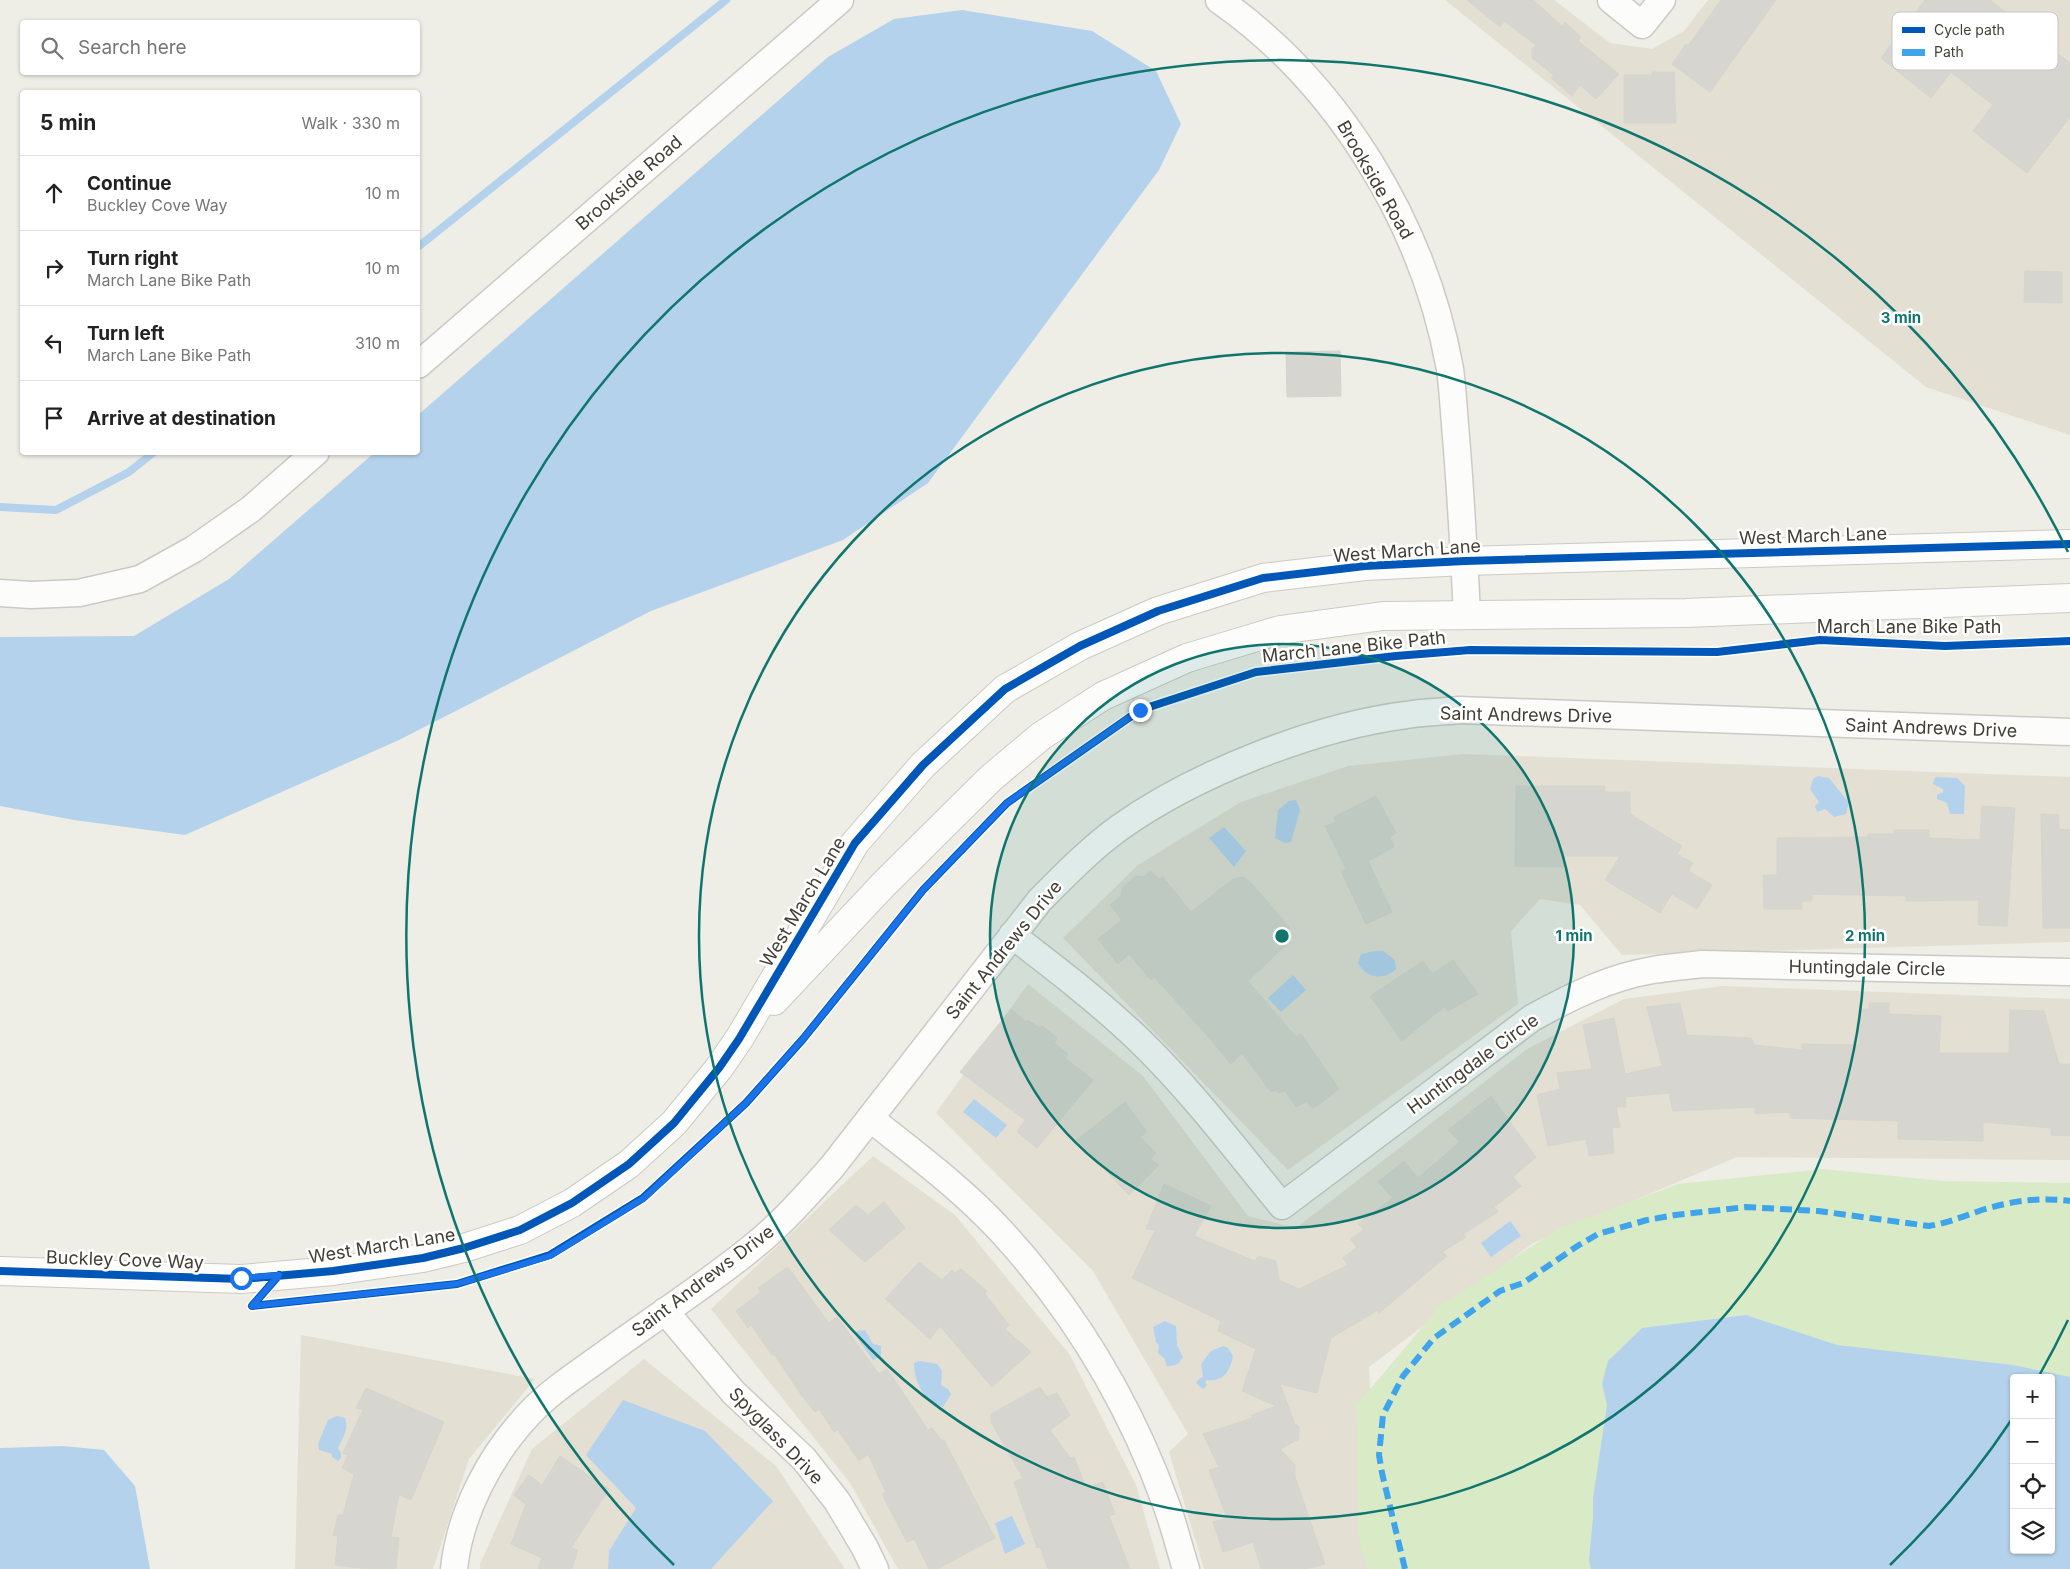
<!DOCTYPE html>
<meta charset="utf-8">
<style>
body{margin:0;font-family:Inter,sans-serif;background:#f2f2f2;color:#222}
.controls{position:absolute;right:15px;bottom:15px;display:grid;overflow:hidden;border-radius:5px;box-shadow:0 1px 4px #0004}
.controls button{width:45px;height:45px;display:grid;place-items:center;padding:0;border:0;border-bottom:1px solid #e0e0e0;background:#fff;color:#222;font:25px sans-serif}
.stop{position:absolute;width:15px;height:15px;margin:-11px;border:4px solid #1a73e8;border-radius:50%;background:#fff}
.stop.end{background:#1a73e8;border-color:#fff;box-shadow:0 1px 5px #0008}
.list{margin:0;padding:0;list-style:none}
h2{display:flex;justify-content:space-between;align-items:center;height:65px;margin:0;padding:0 20px;font-size:21px}
h2 small{font-size:16px;font-weight:400;color:#767676}
.list li{display:grid;grid-template-columns:32px 1fr auto;gap:15px;align-items:center;box-sizing:border-box;height:75px;padding:0 20px;border-top:1px solid #e0e0e0}
.list b{display:block;font-size:19px;white-space:nowrap}
.list p{margin:0;font-size:16px;white-space:nowrap;color:#767676}
.list em{font-size:16px;font-style:normal;color:#767676}
.icon{flex:none;width:28px;height:28px;fill:none;stroke:currentColor;stroke-width:2;stroke-linecap:round;stroke-linejoin:round}
.map{position:relative;flex:none;width:2070px;height:1569px;overflow:hidden}
.search{position:absolute;background:#fff;box-shadow:0 1px 4px #0004;left:20px;top:20px;width:400px;height:55px;display:flex;align-items:center;gap:12px;box-sizing:border-box;padding:0 18px;border-radius:5px;color:#767676;font-size:19px}
.panel{position:absolute;background:#fff;box-shadow:0 1px 4px #0004;left:20px;top:90px;width:400px;height:365px;border-radius:5px}
.map>svg:first-child{display:block}
.residential{fill:#e3dfd3}
.green{fill:#d8eac6;fill-rule:evenodd}
.water{fill:#b5d2ed;fill-rule:evenodd}
.lines{fill:none;stroke-linecap:round;stroke-linejoin:round}
.stream{stroke:#b5d2ed;stroke-width:8}
.building{fill:#d7d5cf;stroke:#d6d4cc}
.minor-casing{stroke:#cccac4;stroke-width:29}
.tertiary-casing{stroke:#cccac4;stroke-width:30}
.minor{stroke:#fcfcfb;stroke-width:26}
.tertiary{stroke:#fcfcfb;stroke-width:28}
.quiet{stroke:#3fa4eb;stroke-width:6;stroke-dasharray:12 6;stroke-linecap:butt}
.cycleway-casing{stroke:#fff;stroke-width:11}
.cycleway{stroke:#0057b8;stroke-width:8}
.route{stroke:#1a73e8;stroke-width:6}
.ring{fill:none;stroke:#0f766e;stroke-width:2.5}
.labels{text-anchor:middle;stroke-width:5;stroke-linejoin:round;paint-order:stroke}
.street-label{font-size:18px;fill:#433e33;stroke:#fff}
.key{fill:#fff;stroke:#c7c5c2;stroke-width:1}
.key-label{font-size:14px;fill:#433e33}
.centre{fill:#0f766e;stroke:#fff;stroke-width:2.5}
.ring-label{font-size:15px;text-anchor:middle;font-weight:bold;fill:#0f766e;stroke:#fff;stroke-width:5;stroke-linejoin:round;paint-order:stroke}
</style>
<div class="map">
<svg width="2070" height="1569" viewBox="0 0 2070 1569">
<rect width="100%" height="100%" fill="#eeede6"/>
<path class="residential" d="M 1445,0 L 1554,0 L 1610,43 L 1652,49 L 1684,31 L 1708,0 L 2070,0 L 2070,435 L 1926,387 Z
M 1464,754 L 2070,777 L 2070,942 L 1622,955 L 1580,905 L 1540,899 L 1511,931 L 1518,1004 L 1288,1170 L 1063,938 L 1138,865 L 1241,802 L 1348,766 Z
M 1028,984 L 1143,1076 L 1248,1216 L 1296,1228 L 1527,1049 L 1624,999 L 1723,986 L 2070,999 L 2070,1160 L 1737,1157 L 1533,1243 L 1369,1367 L 1380,1569 L 1204,1569 L 1169,1452 L 1188,1434 L 1093,1271 L 936,1113 Z
M 873,1156 L 955,1215 L 1070,1355 L 1136,1485 L 1160,1569 L 898,1569 L 850,1483 L 711,1309 Z
M 301,1335 L 535,1379 L 469,1459 L 433,1569 L 295,1569 Z
M 644,1359 L 776,1466 L 845,1569 L 480,1569 L 480,1564 L 532,1449 Z"/>
<path class="green" d="M 1823,1169 L 1943,1181 L 2070,1183 L 2070,1569 L 1367,1569 L 1358,1535 L 1356,1406 L 1440,1306 L 1558,1229 L 1678,1184 ZM 2014,1378 L 2051,1378 L 2051,1550 L 2014,1550 Z"/>
<path class="water" d="M 962,10 L 1092,31 L 1156,71 L 1181,124 L 1159,170 L 928,483 L 843,540 L 651,611 L 399,740 L 185,835 L 74,820 L 0,806 L 0,637 L 134,636 L 229,579 L 374,453 L 418,452 L 418,415 L 828,57 L 894,19 Z
M 1818,776 L 1829,778 L 1849,803 L 1846,814 L 1834,817 L 1825,809 L 1817,812 L 1815,806 L 1819,802 L 1810,789 L 1813,779 Z
M 1935,777 L 1957,778 L 1965,786 L 1964,814 L 1950,814 L 1947,803 L 1937,799 L 1937,795 L 1943,792 L 1943,789 L 1933,784 Z
M 1296,800 L 1300,810 L 1291,842 L 1285,843 L 1275,838 L 1278,810 L 1289,801 Z
M 1224,827 L 1246,851 L 1234,867 L 1209,838 Z
M 1375,951 L 1383,951 L 1395,960 L 1396,969 C 1384,981 1365,978 1358,963 L 1361,954 Z
M 1293,975 L 1306,990 L 1281,1012 L 1268,998 Z
M 974,1099 L 1007,1125 L 996,1138 L 963,1112 Z
M 1510,1221 L 1521,1236 L 1491,1257 L 1481,1243 Z
M 1746,1315 L 1837,1345 L 2013,1365 L 2070,1377 L 2070,1569 L 1591,1569 L 1589,1560 L 1593,1518 L 1593,1498 L 1607,1405 L 1602,1384 L 1608,1361 L 1642,1328 ZM 2014,1378 L 2051,1378 L 2051,1550 L 2014,1550 Z
M 1165,1321 L 1176,1326 L 1177,1345 L 1183,1357 L 1178,1364 L 1167,1367 L 1165,1359 L 1158,1353 L 1159,1345 L 1156,1342 L 1153,1327 Z
M 865,1330 L 873,1344 L 881,1346 L 881,1357 L 873,1360 L 855,1335 L 857,1331 Z
M 1223,1346 L 1228,1348 L 1233,1356 C 1230,1371 1224,1382 1207,1380 L 1205,1382 L 1207,1385 L 1203,1389 L 1196,1383 L 1199,1379 L 1203,1377 L 1201,1364 L 1211,1351 Z
M 920,1361 L 937,1364 L 942,1371 L 941,1385 L 948,1389 L 951,1394 L 943,1407 C 924,1403 914,1381 914,1363 Z
M 623,1400 L 705,1431 L 773,1501 L 711,1569 L 608,1569 L 609,1551 L 636,1508 L 586,1455 Z
M 337,1416 L 345,1418 C 349,1429 343,1437 338,1448 L 341,1453 L 341,1458 L 338,1461 L 332,1457 L 332,1454 L 319,1450 L 318,1444 L 328,1420 Z
M 63,1446 L 104,1450 L 135,1486 L 150,1569 L 0,1569 L 0,1448 Z
M 1012,1516 L 1025,1544 L 1005,1554 L 995,1523 Z"/>
<g class="lines">
<path class="stream" d="M 418,247 L 726,0
M 0,507 L 56,510 L 129,472 L 154,452"/>
</g>
<path class="building" d="M 1467,0 L 1533,0 L 1562,26 L 1565,22 L 1581,37 L 1578,41 L 1619,74 L 1596,99 L 1580,85 L 1572,96 L 1551,78 L 1554,75 L 1532,58 L 1532,49 L 1536,45 L 1504,21 L 1500,27 Z
M 1721,0 L 1776,0 L 1710,92 L 1672,64 L 1686,44 L 1688,46 Z
M 1925,0 L 1990,0 L 2070,63 L 2070,117 L 2027,173 L 1973,131 L 1993,105 L 1951,72 L 1931,98 L 1881,58 Z
M 1652,72 L 1674,72 L 1676,123 L 1624,123 L 1624,75 L 1652,75 Z
M 2025,271 L 2062,272 L 2062,303 L 2024,302 Z
M 1340,351 L 1341,396 L 1287,397 L 1286,352 Z
M 1516,786 L 1605,786 L 1604,792 L 1630,792 L 1630,814 L 1682,846 L 1677,854 L 1693,863 L 1688,871 L 1712,885 L 1697,909 L 1672,894 L 1660,913 L 1605,880 L 1620,856 L 1564,856 L 1564,867 L 1515,866 Z
M 1376,796 L 1396,833 L 1390,837 L 1394,847 L 1368,861 L 1392,912 L 1366,924 L 1341,871 L 1346,869 L 1325,826 L 1336,822 L 1334,817 Z
M 1982,806 L 2015,808 L 2007,926 L 1978,925 L 1979,900 L 1915,901 L 1906,901 L 1906,896 L 1812,894 L 1812,901 L 1802,901 L 1802,909 L 1764,909 L 1763,875 L 1777,875 L 1777,838 L 1868,837 L 1868,834 L 1894,834 L 1894,830 L 1929,830 L 1929,838 L 1980,840 Z
M 2041,814 L 2059,815 L 2059,829 L 2070,830 L 2070,928 L 2043,928 Z
M 1150,871 L 1159,879 L 1163,877 L 1191,912 L 1233,879 L 1244,877 L 1252,884 L 1290,928 L 1279,939 L 1286,945 L 1248,981 L 1296,1037 L 1301,1034 L 1339,1089 L 1313,1109 L 1307,1101 L 1296,1107 L 1285,1091 L 1278,1093 L 1277,1090 L 1271,1092 L 1242,1053 L 1231,1064 L 1212,1041 L 1154,977 L 1151,980 L 1129,954 L 1118,964 L 1098,939 L 1122,920 L 1110,905 L 1121,896 L 1122,888 L 1136,876 L 1144,877 Z
M 1453,960 L 1478,994 L 1448,1011 L 1444,1007 L 1402,1041 L 1370,996 L 1423,961 L 1432,974 Z
M 1680,1003 L 1687,1035 L 1751,1038 L 1755,1045 L 1802,1050 L 1802,1044 L 1859,1045 L 1859,1009 L 1869,1009 L 1869,1003 L 1889,1003 L 1889,1014 L 1941,1016 L 1939,1053 L 2009,1053 L 2010,1010 L 2044,1011 L 2059,1064 L 2070,1064 L 2070,1136 L 2051,1135 L 2051,1128 L 1983,1122 L 1983,1141 L 1898,1139 L 1898,1121 L 1790,1118 L 1790,1112 L 1755,1114 L 1755,1107 L 1673,1111 L 1669,1093 L 1625,1097 L 1626,1107 L 1616,1107 L 1620,1127 L 1612,1128 L 1614,1153 L 1589,1156 L 1586,1139 L 1548,1146 L 1537,1095 L 1560,1089 L 1557,1073 L 1592,1069 L 1583,1025 L 1614,1018 L 1625,1074 L 1662,1066 L 1647,1007 Z
M 1011,1009 L 1026,1022 L 1028,1020 L 1039,1028 L 1042,1026 L 1057,1038 L 1054,1043 L 1068,1054 L 1065,1058 L 1093,1080 L 1037,1148 L 1017,1132 L 1025,1120 L 960,1072 Z
M 1491,1096 L 1536,1157 L 1513,1177 L 1521,1186 L 1494,1207 L 1498,1212 L 1463,1234 L 1466,1237 L 1442,1252 L 1447,1256 L 1379,1313 L 1378,1310 L 1331,1338 L 1317,1393 L 1280,1384 L 1295,1424 L 1299,1427 L 1299,1439 L 1280,1449 L 1295,1465 L 1295,1477 L 1325,1564 L 1306,1569 L 1261,1569 L 1253,1542 L 1223,1552 L 1213,1522 L 1227,1518 L 1209,1470 L 1219,1467 L 1203,1434 L 1253,1418 L 1252,1415 L 1276,1406 L 1242,1391 L 1256,1349 L 1218,1331 L 1221,1321 L 1132,1278 L 1155,1230 L 1146,1229 L 1164,1184 L 1211,1206 L 1194,1236 L 1255,1261 L 1258,1256 L 1276,1261 L 1279,1280 L 1299,1289 L 1348,1265 L 1343,1258 L 1357,1247 L 1350,1239 L 1364,1230 L 1358,1224 L 1393,1198 L 1378,1182 L 1404,1161 L 1418,1178 L 1460,1142 L 1448,1130 Z
M 1125,1102 L 1147,1132 L 1140,1137 L 1156,1153 L 1150,1159 L 1159,1165 L 1129,1195 L 1077,1140 Z
M 884,1202 L 905,1228 L 865,1262 L 829,1230 L 856,1205 L 868,1215 Z
M 919,1262 L 942,1280 L 952,1270 L 955,1273 L 961,1269 L 987,1291 L 985,1294 L 1009,1325 L 1005,1329 L 1031,1352 L 992,1387 L 940,1326 L 930,1339 L 885,1299 Z
M 788,1267 L 829,1323 L 837,1317 L 879,1374 L 887,1369 L 928,1430 L 932,1428 L 942,1441 L 944,1440 L 995,1538 L 937,1569 L 929,1569 L 914,1539 L 907,1542 L 882,1494 L 886,1492 L 868,1454 L 859,1461 L 838,1430 L 834,1432 L 819,1409 L 815,1412 L 802,1396 L 774,1354 L 772,1355 L 751,1325 L 748,1328 L 736,1311 L 761,1292 L 758,1288 Z
M 1040,1387 L 1047,1397 L 1057,1393 L 1070,1415 L 1050,1430 L 1070,1458 L 1074,1457 L 1086,1488 L 1103,1482 L 1115,1514 L 1109,1516 L 1130,1569 L 1048,1569 L 1040,1547 L 1037,1548 L 1014,1482 L 1023,1478 L 991,1422 L 991,1414 Z
M 366,1388 L 444,1422 L 411,1500 L 399,1494 L 391,1537 L 399,1538 L 396,1569 L 369,1569 L 335,1565 L 338,1536 L 333,1535 L 338,1515 L 343,1515 L 354,1474 L 342,1468 L 348,1455 L 343,1453 L 363,1410 L 356,1408 Z
M 560,1456 L 609,1489 L 571,1548 L 578,1550 L 572,1569 L 538,1569 L 542,1558 L 511,1544 L 526,1504 L 514,1495 L 529,1475 L 542,1485 Z"/>
<g class="lines">
<defs>
<path id="minor" d="M 1219,0 C 1339,84 1424,225 1450,369 C 1453,391 1454,415 1456,437 C 1461,496 1464,555 1467,614
M 1611,0 L 1642,25 L 1662,0
M 418,365 L 840,0
M 0,593 L 31,595 L 79,593 L 140,579 L 194,549 L 251,509 L 316,452
M 1012,935 C 1055,968 1098,1001 1138,1039 C 1191,1090 1236,1150 1282,1206 L 1532,1018 C 1570,997 1610,977 1653,970 C 1670,967 1686,966 1703,964 L 2070,972
M 871,1119 C 915,1154 961,1188 1000,1230 C 1073,1309 1129,1402 1166,1504 C 1174,1525 1179,1547 1186,1569
M 665,1311 L 733,1392 L 804,1459 L 837,1501 L 865,1548 L 875,1569
M 454,1569 C 460,1512 490,1456 528,1415 C 550,1391 579,1373 605,1354 C 653,1319 703,1287 749,1250 C 780,1226 806,1196 832,1167 L 1040,900 C 1065,875 1090,849 1119,828 C 1195,774 1314,727 1406,715 C 1424,712 1442,712 1459,710 L 2070,732"/>
<path id="tertiary" d="M 774,1001 L 884,884 L 991,778 L 1041,736 L 1103,696 L 1187,658 L 1280,630 L 1383,616 L 1686,613 L 2070,598
M 0,1271 L 241,1279 L 333,1271 L 423,1258 L 464,1248 L 520,1230 L 572,1203 L 629,1164 L 674,1123 L 719,1068 L 739,1039 L 855,843 L 923,765 L 1005,689 L 1080,646 L 1158,611 L 1263,578 L 1365,566 L 1465,561 L 2070,544"/>
</defs>
<use href="#minor" class="minor-casing"/>
<use href="#tertiary" class="tertiary-casing"/>
<use href="#minor" class="minor"/>
<use href="#tertiary" class="tertiary"/>
<path class="quiet" d="M 1405,1569 L 1382,1473 L 1379,1455 L 1383,1415 L 1403,1376 L 1434,1338 L 1500,1291 L 1523,1283 L 1579,1245 L 1598,1234 L 1647,1220 L 1675,1215 L 1746,1207 L 1818,1211 L 1929,1226 C 1948,1223 1964,1216 1982,1210 C 2011,1201 2039,1197 2070,1201"/>
<defs>
<path id="cycleway" d="M 0,1271 L 241,1279 L 333,1271 L 423,1258 L 464,1248 L 520,1230 L 572,1203 L 629,1164 L 674,1123 L 719,1068 L 739,1039 L 855,843 L 923,765 L 1005,689 L 1080,646 L 1158,611 L 1263,578 L 1365,566 L 1465,561 L 2070,544
M 279,1275 L 252,1306 L 457,1284 L 550,1255 L 643,1198 L 746,1103 L 803,1039 L 923,890 L 1007,803 L 1140,710 L 1256,672 L 1396,656 L 1470,650 L 1717,652 L 1820,640 L 1945,646 L 2070,641"/>
</defs>
<use href="#cycleway" class="cycleway-casing"/>
<use href="#cycleway" class="cycleway"/>
</g>
<g class="lines">
<path class="route" d="M 241,1278 L 279,1275 L 252,1306 L 457,1284 L 550,1256 L 644,1198 L 746,1103 L 803,1039 L 923,890 L 1007,803 L 1140,710"/>
</g>
<circle cx="1282" cy="936" r="292" fill="#0f766e" fill-opacity=".12"/>
<g class="ring">
<circle cx="1282" cy="936" r="292"/>
<circle cx="1282" cy="936" r="583"/>
<path d="M2068 1320A875 875 0 0 1 2040 1374M2012 1419A875 875 0 0 1 1890 1565M674 1565A875 875 0 1 1 2068 552"/>
</g>
<g class="labels">
<g class="street-label">
<text transform="translate(1375 180) rotate(60)" y="6">Brookside Road</text>
<text transform="translate(629 183) rotate(-41)" y="6">Brookside Road</text>
<text transform="translate(1813 536) rotate(-2)" y="6">West March Lane</text>
<text transform="translate(1407 551) rotate(-4)" y="6">West March Lane</text>
<text x="1909" y="633">March Lane Bike Path</text>
<text transform="translate(1354 647) rotate(-6)" y="6">March Lane Bike Path</text>
<text transform="translate(1526 715) rotate(1)" y="6">Saint Andrews Drive</text>
<text transform="translate(1931 728) rotate(2)" y="6">Saint Andrews Drive</text>
<text transform="translate(803 902) rotate(-59)" y="6">West March Lane</text>
<text transform="translate(1004 950) rotate(-51)" y="6">Saint Andrews Drive</text>
<text transform="translate(1867 968) rotate(1)" y="6">Huntingdale Circle</text>
<text transform="translate(1473 1064) rotate(-36)" y="6">Huntingdale Circle</text>
<text transform="translate(382 1246) rotate(-9)" y="6">West March Lane</text>
<text transform="translate(125 1260) rotate(2)" y="6">Buckley Cove Way</text>
<text transform="translate(703 1281) rotate(-37)" y="6">Saint Andrews Drive</text>
<text transform="translate(776 1436) rotate(46)" y="6">Spyglass Drive</text>
</g>
</g>
<rect x="1892" y="12" width="166" height="58" rx="8" class="key"/>
<rect x="1902" y="27" width="23" height="6" fill="#0057b8"/>
<rect x="1902" y="49" width="23" height="7" fill="#3fa4eb"/>
<g class="key-label">
<text x="1934" y="35">Cycle path</text>
<text x="1934" y="57">Path</text>
</g>
<circle cx="1282" cy="936" r="8" class="centre"/>
<g class="ring-label">
<text x="1901" y="323">3 min</text>
<text x="1574" y="941">1 min</text>
<text x="1865" y="941">2 min</text>
</g>
</svg>
<div class="controls">
<button>+</button>
<button>−</button>
<button><svg class="icon" aria-label="locate" viewBox="0 0 24 24"><circle cx="12" cy="12" r="6"/><path d="M12 2v4M12 18v4M2 12h4M18 12h4"/></svg></button>
<button><svg class="icon" aria-label="layers" viewBox="0 0 24 24"><path d="M12 4l9 5-9 5-9-5zM3 14l9 5 9-5"/></svg></button>
</div>
<div class="stop" style="left:241px;top:1278px"></div>
<div class="stop end" style="left:1140px;top:710px"></div>
<div class="search"><svg class="icon" aria-label="search" viewBox="0 0 24 24"><circle cx="10" cy="10" r="6"/><path d="M15 15l6 6"/></svg>Search here</div>
<section class="panel">
<h2>5 min<small>Walk · 330 m</small></h2>
<ul class="list">
<li><svg class="icon" aria-label="ahead" viewBox="0 0 24 24"><path d="M12 20V5M6 11l6-6 6 6"/></svg><div><b>Continue</b><p>Buckley Cove Way</p></div><em>10 m</em></li>
<li><svg class="icon" aria-label="right" viewBox="0 0 24 24"><path d="M7 20v-9h11M14 6l5 5-5 5"/></svg><div><b>Turn right</b><p>March Lane Bike Path</p></div><em>10 m</em></li>
<li><svg class="icon" aria-label="left" viewBox="0 0 24 24"><path d="M17 20v-9H6M10 6l-5 5 5 5"/></svg><div><b>Turn left</b><p>March Lane Bike Path</p></div><em>310 m</em></li>
<li><svg class="icon" aria-label="arrive" viewBox="0 0 24 24"><path d="M6 21V4h12l-3 4 3 4H6"/></svg><div><b>Arrive at destination</b></div></li>
</ul>
</section>
</div>
